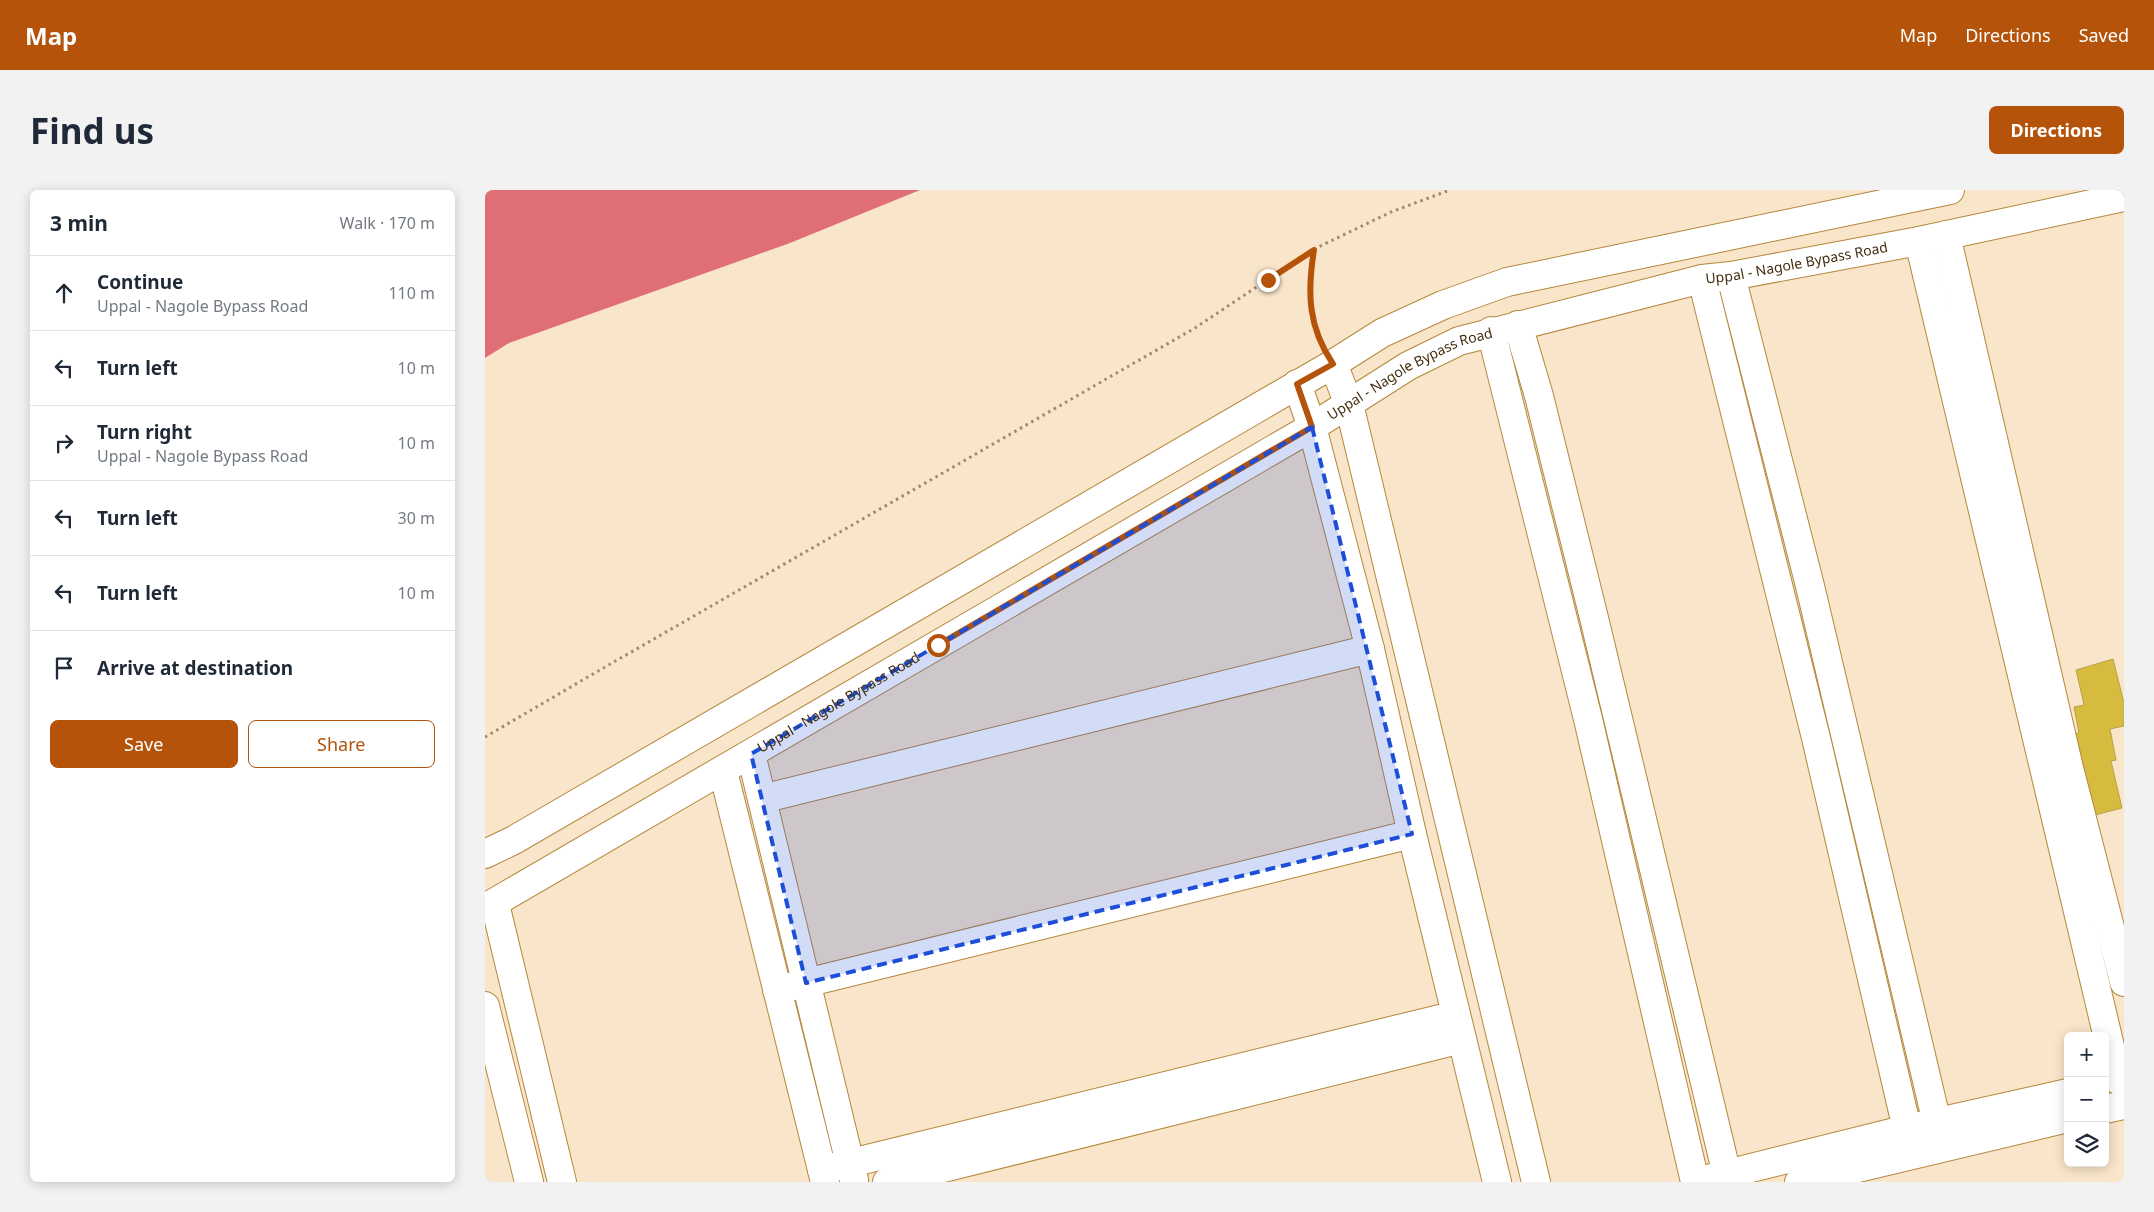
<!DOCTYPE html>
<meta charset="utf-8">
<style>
body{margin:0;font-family:"Noto Sans",sans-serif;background:#f2f2f3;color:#1f2937}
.controls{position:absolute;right:15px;bottom:15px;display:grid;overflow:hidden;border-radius:8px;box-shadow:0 2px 12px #0003}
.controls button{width:45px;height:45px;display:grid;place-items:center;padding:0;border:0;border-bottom:1px solid #e0e1e3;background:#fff;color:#1f2937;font:25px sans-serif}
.stop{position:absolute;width:15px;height:15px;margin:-11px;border:4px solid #b45309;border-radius:50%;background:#fff}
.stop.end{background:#b45309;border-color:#fff;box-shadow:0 1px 5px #0008}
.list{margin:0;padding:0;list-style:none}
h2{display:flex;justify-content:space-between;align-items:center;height:65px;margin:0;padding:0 20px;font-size:21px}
h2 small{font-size:16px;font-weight:400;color:#747a83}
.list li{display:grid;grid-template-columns:32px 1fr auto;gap:15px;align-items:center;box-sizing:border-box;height:75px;padding:0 20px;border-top:1px solid #e0e1e3}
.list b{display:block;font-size:19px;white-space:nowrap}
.list p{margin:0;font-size:16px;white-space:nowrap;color:#747a83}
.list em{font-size:16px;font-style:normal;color:#747a83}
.actions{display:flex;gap:10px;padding:15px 20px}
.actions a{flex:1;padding:11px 0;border:1px solid #b45309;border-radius:8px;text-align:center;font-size:18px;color:#b45309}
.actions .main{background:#b45309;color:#fff}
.icon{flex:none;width:28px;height:28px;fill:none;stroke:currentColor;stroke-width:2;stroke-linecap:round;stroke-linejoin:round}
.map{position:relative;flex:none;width:1639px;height:992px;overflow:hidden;border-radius:8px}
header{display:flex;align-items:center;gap:30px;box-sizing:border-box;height:70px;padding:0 25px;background:#b45309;color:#fff}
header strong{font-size:24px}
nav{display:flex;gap:28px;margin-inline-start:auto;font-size:18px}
.intro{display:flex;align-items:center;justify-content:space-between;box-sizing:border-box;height:120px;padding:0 30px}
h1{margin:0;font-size:35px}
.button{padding:12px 22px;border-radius:8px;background:#b45309;color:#fff;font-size:18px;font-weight:700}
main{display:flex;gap:30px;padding:0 30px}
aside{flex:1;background:#fff;border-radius:8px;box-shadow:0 2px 12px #0003}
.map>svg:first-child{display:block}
.water{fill:#df6e77}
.building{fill:#d6bb3f;stroke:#b6a24e}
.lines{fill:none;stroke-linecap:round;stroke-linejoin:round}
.minor-casing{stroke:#b5873c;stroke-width:30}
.path{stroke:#9e8a6d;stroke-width:3;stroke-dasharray:2.5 4;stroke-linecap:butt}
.minor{stroke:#fff;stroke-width:28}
.route{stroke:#b45309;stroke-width:6}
.marked{fill:#1d4ed8;fill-opacity:0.2;stroke:#1d4ed8;stroke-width:4;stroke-dasharray:10 6;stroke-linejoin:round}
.labels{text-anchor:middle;stroke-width:4;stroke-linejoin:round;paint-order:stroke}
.street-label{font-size:14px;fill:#432f10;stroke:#f9e5c9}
</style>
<header>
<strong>Map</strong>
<nav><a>Map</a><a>Directions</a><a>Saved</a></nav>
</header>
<div class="intro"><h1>Find us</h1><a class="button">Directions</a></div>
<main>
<aside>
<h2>3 min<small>Walk · 170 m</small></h2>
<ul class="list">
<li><svg class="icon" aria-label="ahead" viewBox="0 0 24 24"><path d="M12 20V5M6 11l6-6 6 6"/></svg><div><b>Continue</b><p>Uppal - Nagole Bypass Road</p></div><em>110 m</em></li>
<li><svg class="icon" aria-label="left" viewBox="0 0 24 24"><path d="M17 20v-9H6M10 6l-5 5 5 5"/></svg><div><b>Turn left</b></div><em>10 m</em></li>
<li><svg class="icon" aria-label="right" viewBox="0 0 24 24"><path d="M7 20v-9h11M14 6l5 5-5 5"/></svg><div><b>Turn right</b><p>Uppal - Nagole Bypass Road</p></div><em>10 m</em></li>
<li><svg class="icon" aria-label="left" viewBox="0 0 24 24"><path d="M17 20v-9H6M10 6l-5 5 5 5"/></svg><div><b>Turn left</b></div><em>30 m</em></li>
<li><svg class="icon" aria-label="left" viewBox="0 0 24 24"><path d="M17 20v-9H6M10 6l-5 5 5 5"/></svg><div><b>Turn left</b></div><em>10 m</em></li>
<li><svg class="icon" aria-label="arrive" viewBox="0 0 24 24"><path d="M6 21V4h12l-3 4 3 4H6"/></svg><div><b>Arrive at destination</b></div></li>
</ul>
<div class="actions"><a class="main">Save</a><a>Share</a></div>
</aside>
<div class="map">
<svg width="1639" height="992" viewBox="0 0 1639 992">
<rect width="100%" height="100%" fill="#f9e5c9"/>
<path class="water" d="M 0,0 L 435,0 L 305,53 L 24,153 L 0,168 Z"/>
<path class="building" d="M 1628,469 L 1639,513 L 1639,536 L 1625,539 L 1631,570 L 1626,571 L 1637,618 L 1602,627 L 1580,545 L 1594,543 L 1589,517 L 1599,515 L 1591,480 Z"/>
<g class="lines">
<defs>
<g id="minor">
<path d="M 1461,45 L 1584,578 L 1639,792"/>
<path d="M 1434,51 L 1633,890"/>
<path d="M 1246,86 L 1325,396 L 1452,933"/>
<path d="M 1217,89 L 1331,548 L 1422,939"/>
<path d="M 1033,135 L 1054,206 L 1110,432 L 1242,985"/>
<path d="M 1006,141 L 1103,529 L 1210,992"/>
<path d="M 848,174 L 864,214 L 1051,992"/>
<path d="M 812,194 L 827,237 L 885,459 L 927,644 L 1012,992"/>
<path d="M 266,564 L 369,990"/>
<path d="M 238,581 L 340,992"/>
<path d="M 277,609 L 885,459"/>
<path d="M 0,664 L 29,650 L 848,174 L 897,143 L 958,115 L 1022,92 L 1465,0"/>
<path d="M 10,714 L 77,992"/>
<path id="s1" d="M 0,718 L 827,237 L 923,176 L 974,151 L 1217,89 L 1246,86 L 1434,51 L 1639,7"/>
<path d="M 292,800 L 927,644"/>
<path d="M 0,816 L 44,992"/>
<path d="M 1620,919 L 1639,915"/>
<path d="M 337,980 L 971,825"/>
<path d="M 1226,988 L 1422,939 L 1583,903"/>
<path d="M 402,992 L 977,849"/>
<path d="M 1314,992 L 1583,928"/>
</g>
</defs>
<use href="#minor" class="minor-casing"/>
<path class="path" d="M 829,60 C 823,99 824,114 835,152
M 0,547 L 108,484 L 710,138 L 827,60 L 906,22 L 965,0"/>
<use href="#minor" class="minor"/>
</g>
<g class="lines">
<path class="route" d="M 453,455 L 827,237 L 812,194 L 848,174 C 823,137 822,103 829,60 L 783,90"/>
</g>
<path class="marked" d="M 827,237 L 927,644 L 321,793 L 266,564 Z"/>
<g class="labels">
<g class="street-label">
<text dy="5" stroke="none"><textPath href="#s1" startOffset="1474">Uppal - Nagole Bypass Road</textPath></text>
<text dy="5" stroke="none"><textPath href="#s1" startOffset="1069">Uppal - Nagole Bypass Road</textPath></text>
<text dy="5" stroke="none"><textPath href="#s1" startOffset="409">Uppal - Nagole Bypass Road</textPath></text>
</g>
</g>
</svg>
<div class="controls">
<button>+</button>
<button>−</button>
<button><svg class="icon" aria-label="layers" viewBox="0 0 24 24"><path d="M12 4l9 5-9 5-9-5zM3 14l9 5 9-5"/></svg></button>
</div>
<div class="stop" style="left:453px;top:455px"></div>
<div class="stop end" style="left:783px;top:90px"></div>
</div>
</main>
